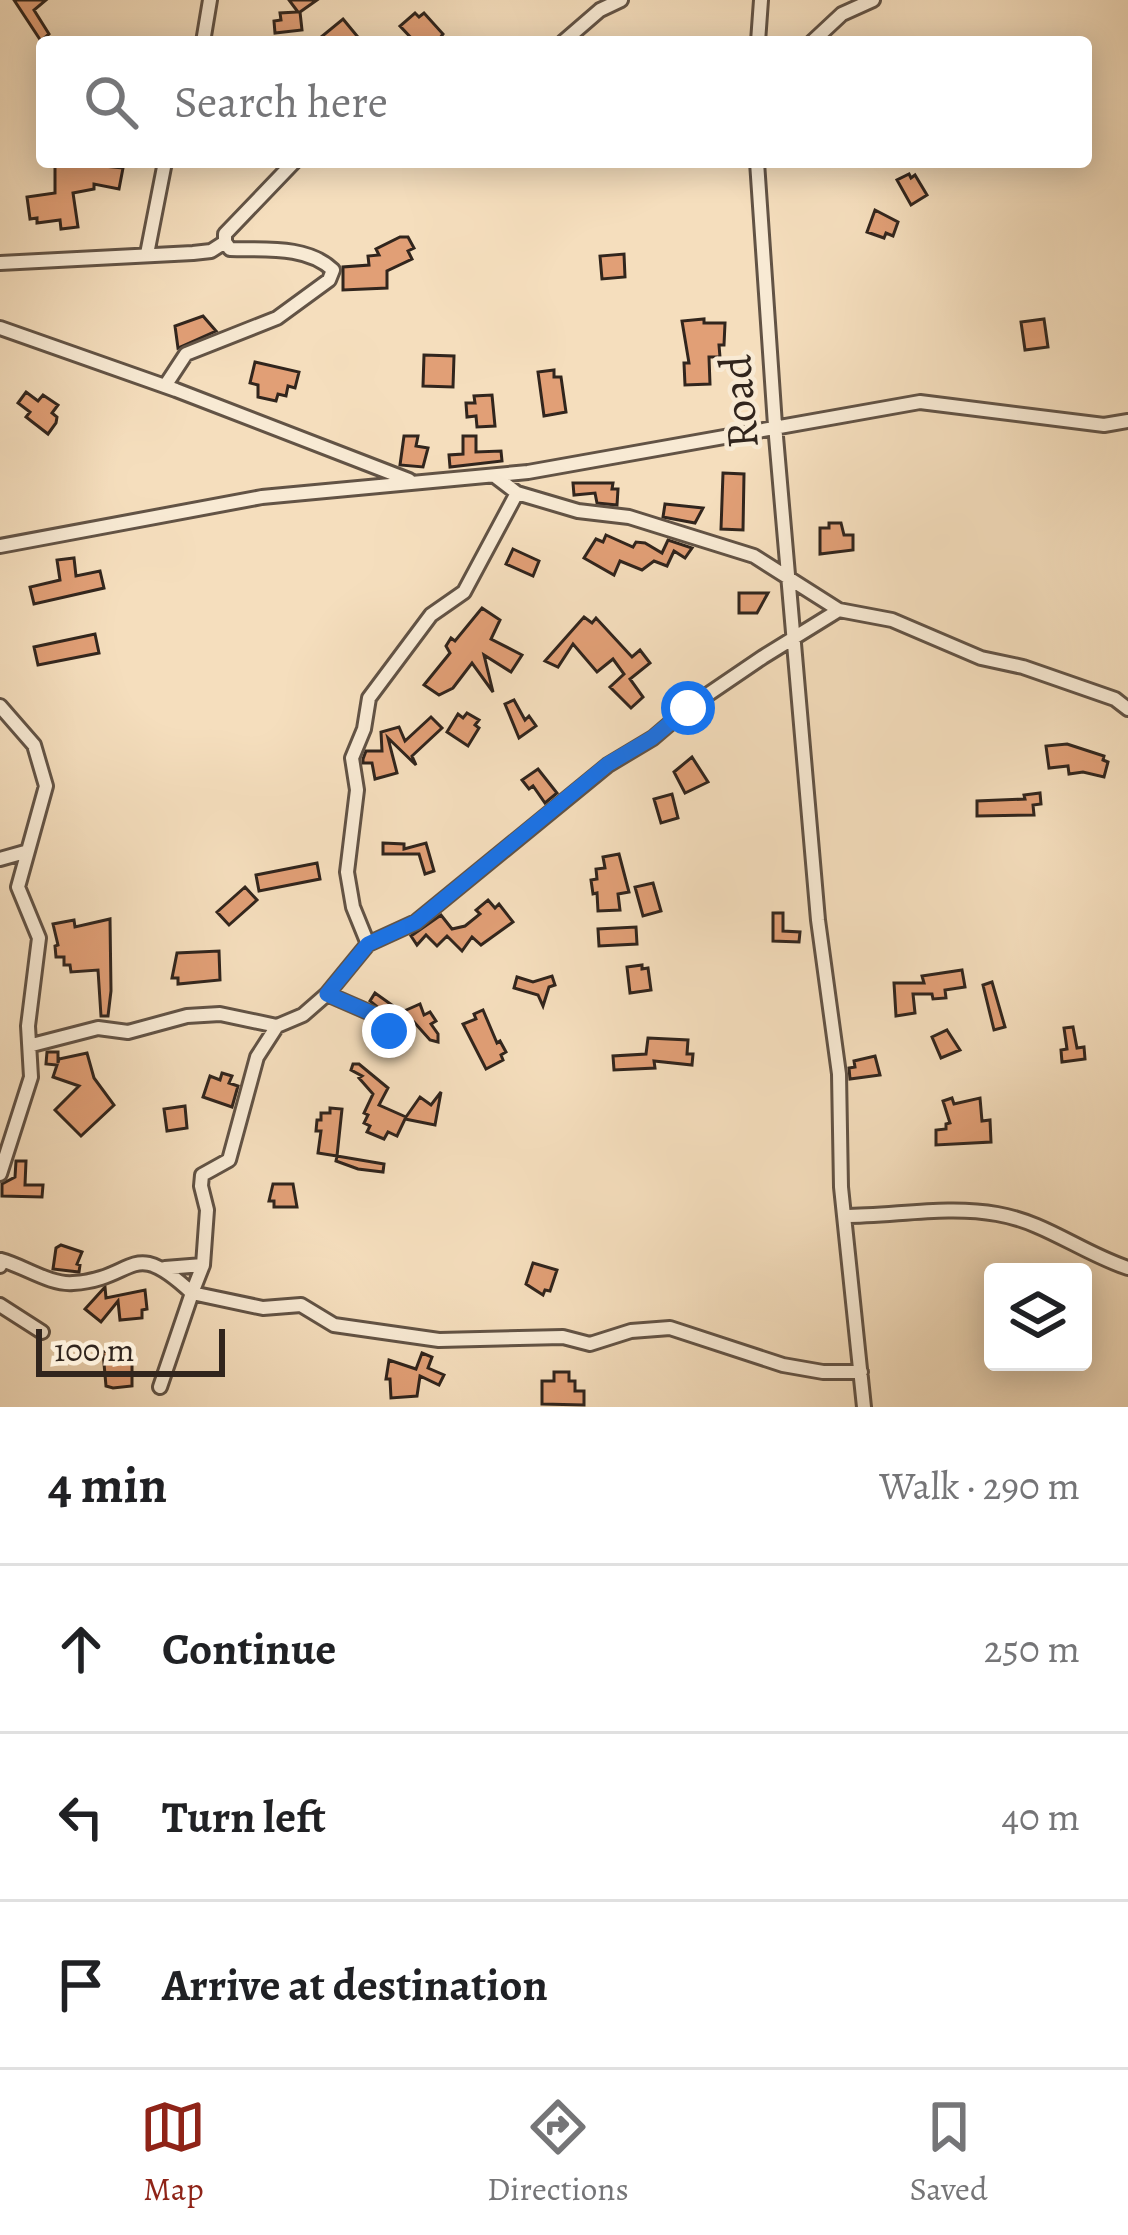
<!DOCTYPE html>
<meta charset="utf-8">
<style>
body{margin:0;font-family:Alegreya,serif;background:#f2f2f2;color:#202124}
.controls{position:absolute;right:36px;bottom:36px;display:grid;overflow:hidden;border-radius:12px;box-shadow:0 6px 30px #0003}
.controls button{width:108px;height:108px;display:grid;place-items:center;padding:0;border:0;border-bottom:3px solid #e0e0e0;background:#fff;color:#202124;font:60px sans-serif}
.scale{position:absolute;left:36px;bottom:30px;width:189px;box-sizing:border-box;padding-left:12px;border:6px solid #31251d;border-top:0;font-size:33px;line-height:42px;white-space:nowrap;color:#31251d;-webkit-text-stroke:9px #f8ead4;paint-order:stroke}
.stop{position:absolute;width:36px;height:36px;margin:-27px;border:9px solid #1a73e8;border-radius:50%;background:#fff}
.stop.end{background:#1a73e8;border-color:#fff;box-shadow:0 3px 12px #0008}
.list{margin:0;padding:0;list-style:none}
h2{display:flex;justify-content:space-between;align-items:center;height:156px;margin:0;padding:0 48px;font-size:51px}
h2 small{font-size:39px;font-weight:400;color:#757577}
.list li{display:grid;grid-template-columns:78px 1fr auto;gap:36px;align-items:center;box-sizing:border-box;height:168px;padding:0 48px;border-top:3px solid #e0e0e0}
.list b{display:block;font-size:45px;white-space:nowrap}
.list em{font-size:39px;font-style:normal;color:#757577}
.icon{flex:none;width:66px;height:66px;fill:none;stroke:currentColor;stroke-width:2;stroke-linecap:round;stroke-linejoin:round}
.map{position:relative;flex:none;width:1128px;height:1407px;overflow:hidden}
.search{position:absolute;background:#fff;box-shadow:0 6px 30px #0003;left:36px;right:36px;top:36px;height:132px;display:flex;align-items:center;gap:30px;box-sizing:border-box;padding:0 42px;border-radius:12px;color:#757577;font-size:45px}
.sheet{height:660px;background:#fff}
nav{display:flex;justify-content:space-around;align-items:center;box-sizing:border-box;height:168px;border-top:3px solid #e0e0e0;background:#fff;font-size:33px;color:#757577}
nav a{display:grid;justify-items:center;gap:6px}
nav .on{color:#8f2418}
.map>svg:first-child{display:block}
.building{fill:#e19f76;stroke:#31251d;stroke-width:3}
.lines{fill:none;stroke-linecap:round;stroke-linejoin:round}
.street-casing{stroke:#625345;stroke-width:18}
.street{stroke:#f8ead4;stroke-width:12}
.route{stroke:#1a73e8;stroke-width:15}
.labels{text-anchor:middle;stroke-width:9;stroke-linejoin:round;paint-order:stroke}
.street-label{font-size:45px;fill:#31251d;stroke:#f8ead4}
</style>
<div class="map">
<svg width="1128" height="1407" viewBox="0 0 1128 1407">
<rect width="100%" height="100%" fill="#f5debd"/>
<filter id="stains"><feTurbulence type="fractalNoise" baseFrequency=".00167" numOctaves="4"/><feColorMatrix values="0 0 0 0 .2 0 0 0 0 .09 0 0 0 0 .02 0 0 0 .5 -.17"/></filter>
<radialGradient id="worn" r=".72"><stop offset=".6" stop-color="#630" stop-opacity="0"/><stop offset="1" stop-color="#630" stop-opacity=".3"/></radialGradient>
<path class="building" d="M 14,0 L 46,0 L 34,10 L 49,34 L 41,41 Z
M 289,0 L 317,0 L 300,12 L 302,30 L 275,33 L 274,21 L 281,20 L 280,13 L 298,12 Z
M 415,13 L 419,17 L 424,13 L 443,34 L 437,42 L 415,42 L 400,26 Z
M 343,19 L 362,42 L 315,42 Z
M 64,162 L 123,168 L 119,189 L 94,184 L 94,189 L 73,193 L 78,227 L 61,229 L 60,220 L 37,223 L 37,218 L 30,219 L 27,197 L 55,193 L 55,166 L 64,166 Z
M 909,174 L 911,178 L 915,175 L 927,195 L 911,205 L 897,180 Z
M 875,210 L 898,222 L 893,236 L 886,233 L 884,238 L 867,232 Z
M 400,237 L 408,237 L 414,248 L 408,251 L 412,259 L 387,271 L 387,288 L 343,290 L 343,267 L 369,265 L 368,256 L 379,255 L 376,249 Z
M 624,254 L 625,277 L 602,279 L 600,256 Z
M 203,316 L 216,331 L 178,348 L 175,326 Z
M 704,319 L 704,323 L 725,323 L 724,345 L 719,345 L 720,357 L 709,357 L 710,384 L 685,385 L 684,363 L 689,363 L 682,321 Z
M 1044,319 L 1048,347 L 1025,350 L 1021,322 Z
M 424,355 L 454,356 L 453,387 L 423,386 Z
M 255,362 L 299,372 L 295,388 L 288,386 L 286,396 L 278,394 L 276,401 L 258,397 L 258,385 L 250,383 Z
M 554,370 L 554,377 L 561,377 L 566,412 L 544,416 L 538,372 Z
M 26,392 L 38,401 L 43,395 L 58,405 L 52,413 L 57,417 L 56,423 L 48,434 L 26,417 L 30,412 L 18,403 Z
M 492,395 L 495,426 L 477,427 L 476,416 L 467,417 L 466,403 L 475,403 L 474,396 Z
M 404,436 L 418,436 L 416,446 L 428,448 L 423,467 L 400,465 Z
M 463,436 L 476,436 L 476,452 L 501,451 L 502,461 L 450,467 L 449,455 L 463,454 Z
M 723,473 L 744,474 L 743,530 L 721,529 Z
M 573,483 L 613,483 L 612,489 L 618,489 L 617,505 L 597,503 L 595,493 L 574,495 Z
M 665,504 L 703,508 L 695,523 L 663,517 Z
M 829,523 L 841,523 L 844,535 L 853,535 L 853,550 L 820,554 L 820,528 L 829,528 Z
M 606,535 L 633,547 L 636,542 L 645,543 L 662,553 L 668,540 L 692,548 L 685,558 L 674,551 L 667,566 L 654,561 L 642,570 L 620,561 L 614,575 L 584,558 L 596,539 L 603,542 Z
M 513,549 L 539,561 L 533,576 L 506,564 Z
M 74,558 L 76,576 L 100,571 L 104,588 L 34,604 L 30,587 L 60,580 L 57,560 Z
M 739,593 L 768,593 L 757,613 L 739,613 Z
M 482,608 L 500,620 L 491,639 L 522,655 L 511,672 L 484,655 L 493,692 L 472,663 L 453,688 L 439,695 L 424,685 L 450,653 L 446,646 L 451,638 L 455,641 Z
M 584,617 L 592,623 L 596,618 L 632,657 L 640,650 L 650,663 L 630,679 L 643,697 L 631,708 L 610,687 L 624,674 L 613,659 L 597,672 L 573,644 L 558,667 L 545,661 Z
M 95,634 L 99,653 L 38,665 L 34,647 Z
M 514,700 L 525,720 L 529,716 L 536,726 L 519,738 L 505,704 Z
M 467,713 L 479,720 L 475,725 L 479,728 L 468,746 L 447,732 L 458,714 L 463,718 Z
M 431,717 L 442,728 L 412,756 L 416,765 L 388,738 L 397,773 L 375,779 L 372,763 L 363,763 L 363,759 L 366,751 L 382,751 L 381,732 L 399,727 L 405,741 Z
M 1067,744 L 1104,756 L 1103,760 L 1108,762 L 1104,777 L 1083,772 L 1069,774 L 1068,766 L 1049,768 L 1046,746 Z
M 692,757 L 708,782 L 685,793 L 674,772 Z
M 538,769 L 557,793 L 545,803 L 533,786 L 529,789 L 522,780 Z
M 1040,793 L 1041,804 L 1033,805 L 1034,815 L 977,816 L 977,801 L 1025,799 L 1024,795 Z
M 672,794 L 678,818 L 661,823 L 654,799 Z
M 383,843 L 404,844 L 404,849 L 426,843 L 434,871 L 425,874 L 419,854 L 383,854 Z
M 619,854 L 629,892 L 618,894 L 620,910 L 598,911 L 597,893 L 593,894 L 591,880 L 597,879 L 596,869 L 605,868 L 603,857 Z
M 317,863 L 320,879 L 259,891 L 256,875 Z
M 653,883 L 661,911 L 643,916 L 635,887 Z
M 245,887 L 257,900 L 229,925 L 217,912 Z
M 488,900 L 495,908 L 499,904 L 513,922 L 481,945 L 472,937 L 462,951 L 447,936 L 437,946 L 426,935 L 417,945 L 411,936 L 441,915 L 452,929 L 465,926 L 480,914 L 476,910 Z
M 773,913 L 783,913 L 783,931 L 800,932 L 799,942 L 773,941 Z
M 110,919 L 111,991 L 108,1016 L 101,1016 L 98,970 L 71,972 L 70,965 L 64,965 L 64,957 L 56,957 L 55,946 L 58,945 L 53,924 L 74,920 L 75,927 Z
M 636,927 L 637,944 L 599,946 L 598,929 Z
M 219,951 L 220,980 L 178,984 L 178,978 L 172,978 L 177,953 Z
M 642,965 L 642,969 L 648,968 L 651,990 L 630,993 L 627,967 Z
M 962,970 L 965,987 L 945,990 L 946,998 L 933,999 L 932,994 L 913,994 L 915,1013 L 896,1016 L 894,983 L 924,983 L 922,976 Z
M 552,976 L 555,985 L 549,987 L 543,1006 L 538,995 L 514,988 L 517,977 L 533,982 Z
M 992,982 L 1005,1027 L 994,1030 L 983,985 Z
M 375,993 L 399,1010 L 395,1015 L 420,1004 L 424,1015 L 430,1012 L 436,1021 L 431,1024 L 438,1034 L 438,1042 L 430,1040 L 414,1022 L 402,1023 L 395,1015 L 392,1019 L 370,1001 Z
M 483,1010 L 497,1043 L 500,1041 L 506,1052 L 501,1055 L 503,1060 L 486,1069 L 463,1024 L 476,1019 L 474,1014 Z
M 1073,1027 L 1077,1048 L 1084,1047 L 1085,1059 L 1062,1062 L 1061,1050 L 1067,1049 L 1064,1028 Z
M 947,1030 L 960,1050 L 941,1058 L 932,1037 Z
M 648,1038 L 688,1040 L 687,1054 L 693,1054 L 692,1065 L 654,1061 L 655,1068 L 614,1070 L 613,1056 L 646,1054 Z
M 47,1052 L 58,1052 L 58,1063 L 59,1059 L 87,1053 L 94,1078 L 114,1105 L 81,1136 L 55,1110 L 79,1086 L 53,1077 L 57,1065 L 46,1064 Z
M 875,1056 L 880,1075 L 850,1079 L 849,1068 L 855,1067 L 854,1061 Z
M 353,1064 L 359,1064 L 388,1088 L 379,1105 L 406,1117 L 420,1097 L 431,1105 L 441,1092 L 435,1125 L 405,1119 L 397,1136 L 388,1132 L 384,1139 L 367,1132 L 370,1126 L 364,1123 L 368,1115 L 364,1113 L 373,1094 L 359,1078 L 362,1076 L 351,1070 Z
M 222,1073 L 232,1076 L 229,1083 L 238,1086 L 232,1107 L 203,1097 L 210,1076 L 220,1080 Z
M 952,1098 L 954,1104 L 980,1098 L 982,1121 L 990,1120 L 991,1142 L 936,1145 L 936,1130 L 946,1129 L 946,1124 L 950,1123 L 943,1101 Z
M 185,1106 L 187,1128 L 167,1131 L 164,1109 Z
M 330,1108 L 342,1109 L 337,1156 L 384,1164 L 383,1172 L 358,1169 L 336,1161 L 337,1156 L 318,1153 L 321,1131 L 316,1131 L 317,1120 L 321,1120 L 321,1113 L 330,1113 Z
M 16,1161 L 26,1161 L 25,1185 L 43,1185 L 42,1197 L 2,1196 L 2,1184 L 15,1177 Z
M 273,1184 L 293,1184 L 297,1207 L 274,1207 L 274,1201 L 269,1201 Z
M 61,1245 L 82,1252 L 77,1264 L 80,1265 L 79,1272 L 53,1269 L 56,1248 Z
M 533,1263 L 557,1270 L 550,1291 L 545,1290 L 543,1295 L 526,1284 Z
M 105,1287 L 106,1298 L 145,1290 L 147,1309 L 142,1310 L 142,1318 L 120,1320 L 118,1301 L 101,1322 L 85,1309 Z
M 120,1346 L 125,1355 L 132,1355 L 132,1386 L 113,1388 L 106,1386 L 103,1352 Z
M 422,1353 L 432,1357 L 428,1368 L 444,1375 L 439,1385 L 420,1376 L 417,1396 L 391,1398 L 390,1379 L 386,1379 L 389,1360 L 416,1369 Z
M 554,1372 L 569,1372 L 569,1381 L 575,1381 L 575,1391 L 584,1391 L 584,1405 L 542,1404 L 542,1381 L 554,1381 Z"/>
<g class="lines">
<defs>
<path id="street" d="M 203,42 L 210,0
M 563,42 L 600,10 L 621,0
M 758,42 L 761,0
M 812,42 L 842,14 L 873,0
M 757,162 L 775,425 L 818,920 L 839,1074 L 841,1187 L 864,1407
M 147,254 L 165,162
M 0,263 L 193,253 L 211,251 L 225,242
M 0,328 L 176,390 L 409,480
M 165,386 L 186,354 L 277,318 L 329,280 L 333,270 C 307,245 263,250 230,249 L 225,242 L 225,234 L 294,162
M 517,493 L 578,511 L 629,517 L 754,556 L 839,610 L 892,620 L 981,658 L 1023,667 L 1115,699 L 1128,709
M 0,546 L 262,497 L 528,472 L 920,402 L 1104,425 L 1128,421
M 0,706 L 34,745 L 46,786 L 18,887 L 39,938 L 28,1026 L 31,1077 L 0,1174
M 0,859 L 25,852
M 368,944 L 353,907 L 347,872 L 357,790 L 352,758 L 364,729 L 369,698 L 431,615 L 464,592 L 517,493 L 496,477
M 327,994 L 373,1014 L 389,1031
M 32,1045 L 98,1028 L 128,1032 L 187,1016 L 220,1014 L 277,1026 L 303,1015 L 327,994 L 368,944 L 416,922 L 608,765 L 653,738 L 688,708 L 763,657 L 839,610
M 844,1216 C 894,1216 948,1205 997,1214 C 1045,1222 1082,1253 1128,1268
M 203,1265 L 192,1293 L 263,1308 L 301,1305 L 334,1325 L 439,1340 L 563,1337 L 590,1344 L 631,1331 L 670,1328 L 783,1365 L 823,1372 L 861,1372
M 0,1266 L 1,1260 C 24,1266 50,1285 73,1283 C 137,1279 130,1235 192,1293 L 160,1387
M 165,1268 L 203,1265 L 207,1210 L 201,1186 L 202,1175 L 229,1160 L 257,1057 L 277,1026
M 0,1305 L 42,1332"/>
</defs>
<use href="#street" class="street-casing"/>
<use href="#street" class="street"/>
</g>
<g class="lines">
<path class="route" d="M 389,1031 L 373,1014 L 327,994 L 368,944 L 416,922 L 608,764 L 652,738 L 688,708"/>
</g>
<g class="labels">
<g class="street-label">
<text transform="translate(738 402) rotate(-95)" y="16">Road</text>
</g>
</g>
<rect width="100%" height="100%" filter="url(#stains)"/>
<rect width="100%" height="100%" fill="url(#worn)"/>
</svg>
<div class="controls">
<button><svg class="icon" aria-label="layers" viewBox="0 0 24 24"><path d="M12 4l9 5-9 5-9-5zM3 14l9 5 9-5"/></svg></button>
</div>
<div class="scale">100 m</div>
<div class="stop" style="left:688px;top:708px"></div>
<div class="stop end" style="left:389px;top:1031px"></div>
<div class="search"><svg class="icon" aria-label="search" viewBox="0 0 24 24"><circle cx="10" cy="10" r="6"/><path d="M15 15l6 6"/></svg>Search here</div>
</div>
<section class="sheet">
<h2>4 min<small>Walk · 290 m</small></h2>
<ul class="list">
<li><svg class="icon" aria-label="ahead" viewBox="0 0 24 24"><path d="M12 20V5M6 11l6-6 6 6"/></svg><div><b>Continue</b></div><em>250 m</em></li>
<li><svg class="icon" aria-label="left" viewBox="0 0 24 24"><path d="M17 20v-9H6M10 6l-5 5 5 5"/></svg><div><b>Turn left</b></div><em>40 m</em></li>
<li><svg class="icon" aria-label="arrive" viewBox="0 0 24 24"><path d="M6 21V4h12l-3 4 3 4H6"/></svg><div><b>Arrive at destination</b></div></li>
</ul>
</section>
<nav>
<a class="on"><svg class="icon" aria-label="map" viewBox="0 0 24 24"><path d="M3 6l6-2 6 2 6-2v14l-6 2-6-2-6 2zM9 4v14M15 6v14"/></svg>Map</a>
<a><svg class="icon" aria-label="directions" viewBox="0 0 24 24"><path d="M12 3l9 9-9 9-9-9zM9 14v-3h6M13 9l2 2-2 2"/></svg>Directions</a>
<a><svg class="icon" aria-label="saved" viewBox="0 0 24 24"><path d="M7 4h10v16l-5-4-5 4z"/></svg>Saved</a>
</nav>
